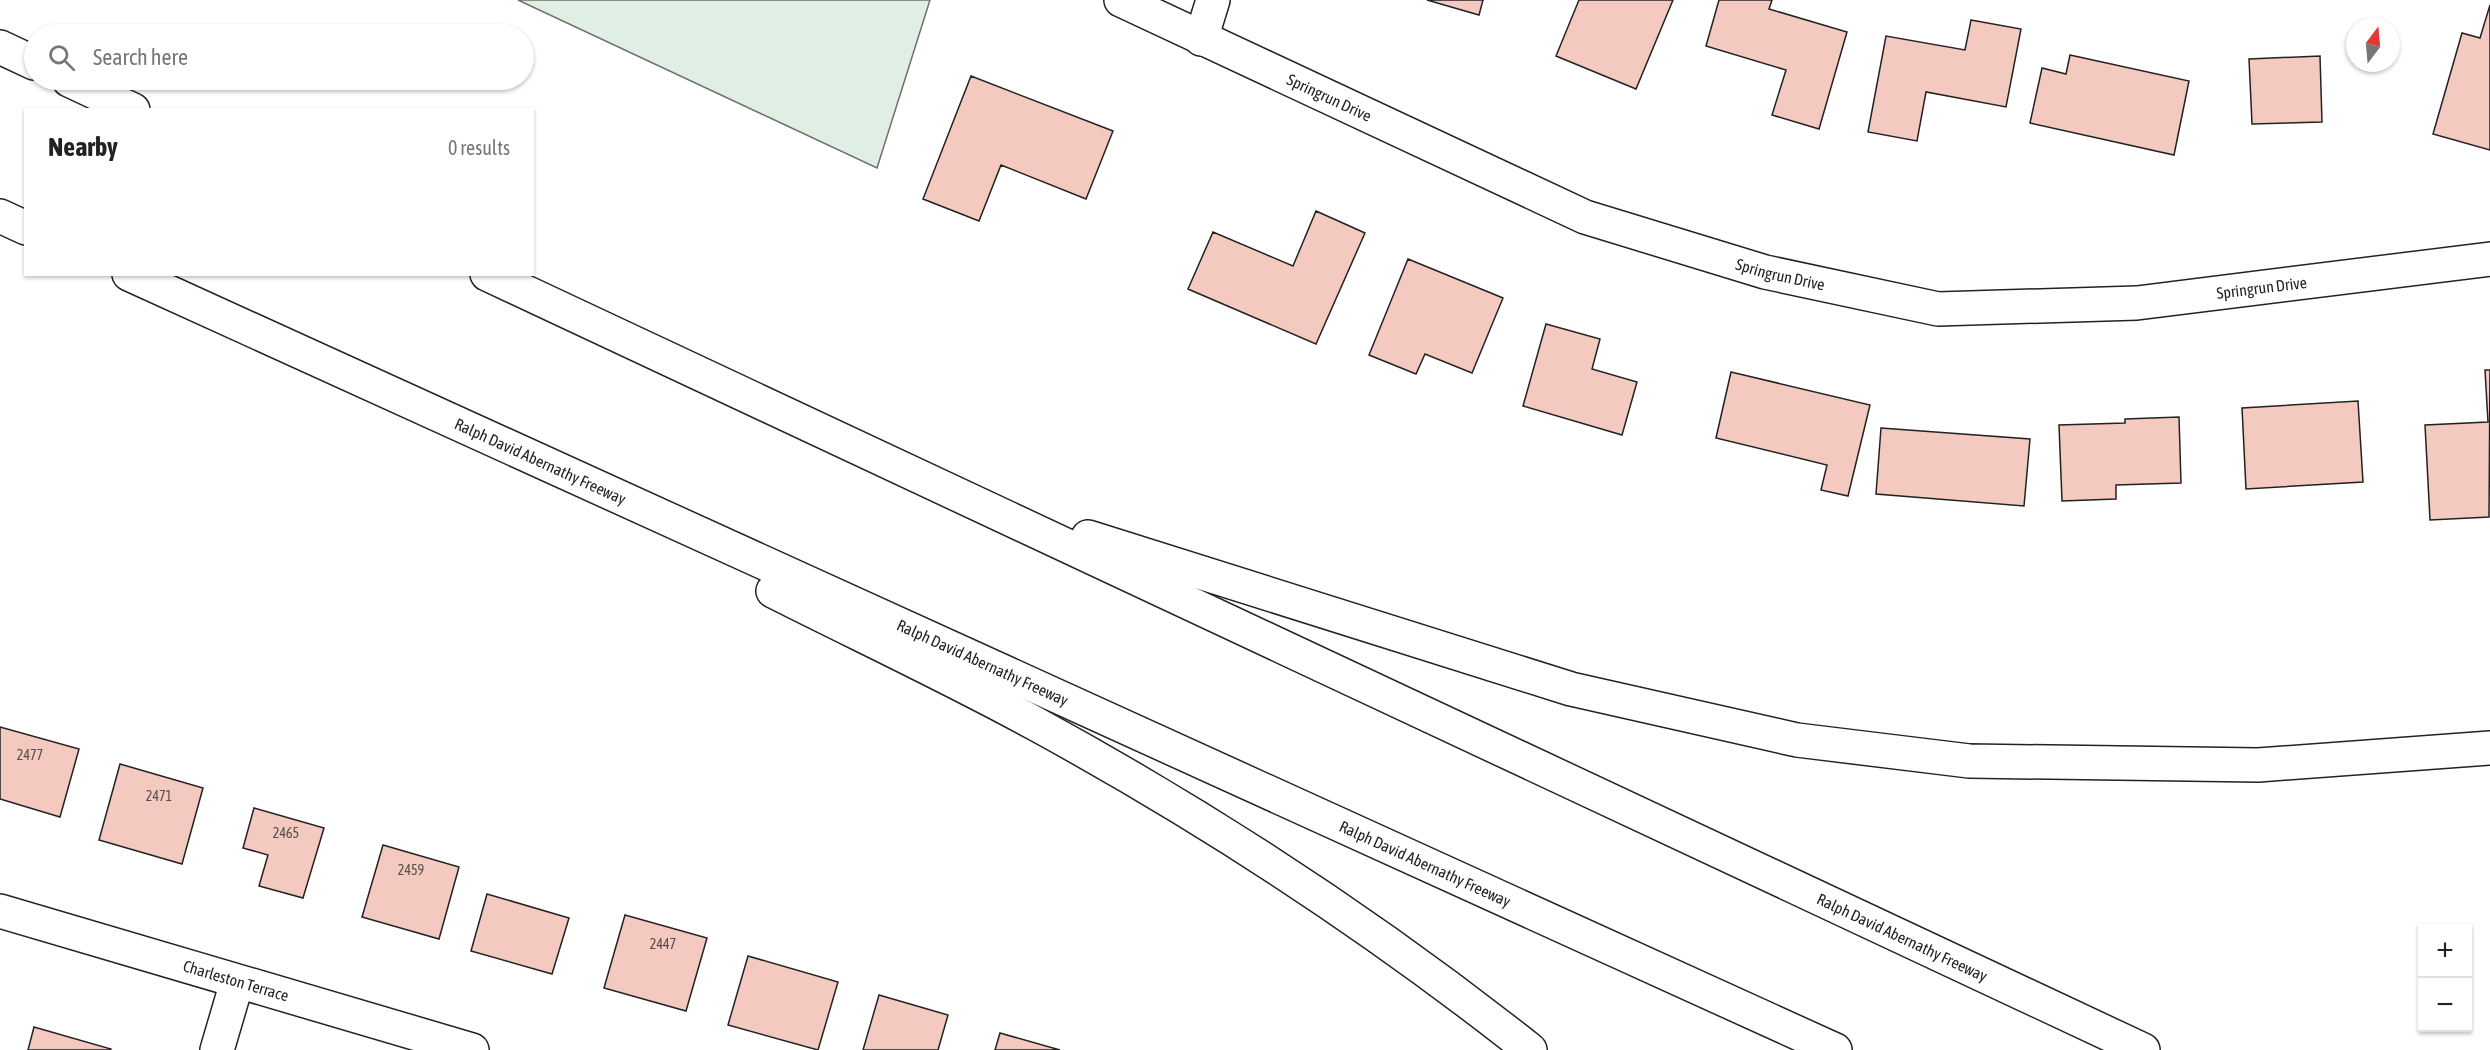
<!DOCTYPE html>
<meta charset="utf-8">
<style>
body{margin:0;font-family:"Asap Condensed",sans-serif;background:#f2f2f2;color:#222}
.controls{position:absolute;right:18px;bottom:18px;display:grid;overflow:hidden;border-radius:0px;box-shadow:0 2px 4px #0004}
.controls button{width:54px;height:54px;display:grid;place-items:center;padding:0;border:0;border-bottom:2px solid #e0e0e0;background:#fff;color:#222;font:30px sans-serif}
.compass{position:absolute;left:2346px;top:18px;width:54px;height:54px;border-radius:50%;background:#fff;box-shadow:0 2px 4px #0004;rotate:16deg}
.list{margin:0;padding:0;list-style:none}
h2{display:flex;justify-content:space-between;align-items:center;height:78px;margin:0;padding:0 24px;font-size:26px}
h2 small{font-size:20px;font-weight:400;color:#767676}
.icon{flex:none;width:33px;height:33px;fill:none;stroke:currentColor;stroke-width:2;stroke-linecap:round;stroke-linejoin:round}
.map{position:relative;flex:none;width:2490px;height:1050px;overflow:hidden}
.search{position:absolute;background:#fff;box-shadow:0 2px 4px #0004;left:24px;top:24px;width:510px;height:66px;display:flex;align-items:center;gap:15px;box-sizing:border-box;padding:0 21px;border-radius:33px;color:#767676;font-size:22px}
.panel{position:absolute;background:#fff;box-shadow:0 2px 4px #0004;left:24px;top:108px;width:510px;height:168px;border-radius:0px}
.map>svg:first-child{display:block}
.green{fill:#e0efe3;stroke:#6f6f6f;stroke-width:1.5}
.building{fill:#f3c9c0;stroke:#222;stroke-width:1.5}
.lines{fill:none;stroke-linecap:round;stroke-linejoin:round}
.minor-casing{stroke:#222;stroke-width:36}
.highway-casing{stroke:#222;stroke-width:36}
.minor{stroke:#fff;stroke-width:33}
.highway{stroke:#fff;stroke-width:33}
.labels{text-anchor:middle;stroke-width:4.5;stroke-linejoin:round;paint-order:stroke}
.number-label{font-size:14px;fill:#564c4a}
.street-label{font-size:16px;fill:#222;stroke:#fff}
</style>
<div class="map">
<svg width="2490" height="1050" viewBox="0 0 2490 1050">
<rect width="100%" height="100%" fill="#fff"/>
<path class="green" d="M 518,0 L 930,0 L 877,168 Z"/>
<path class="building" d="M 1427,0 L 1483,0 L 1479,15 Z
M 1579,0 L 1673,0 L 1636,89 L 1556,56 Z
M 1719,0 L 1772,0 L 1769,9 L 1847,32 L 1819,129 L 1772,115 L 1786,70 L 1706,46 Z
M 2490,5 L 2490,150 L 2433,134 L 2462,33 L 2480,38 Z
M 1971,20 L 2021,29 L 2006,107 L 1926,92 L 1917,141 L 1868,132 L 1886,36 L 1965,50 Z
M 2070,55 L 2189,81 L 2174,155 L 2030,123 L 2042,68 L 2066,74 Z
M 2320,56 L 2322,122 L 2252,124 L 2249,59 Z
M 971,76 L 1113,131 L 1086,199 L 1001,165 L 979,221 L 923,199 Z
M 1316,211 L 1365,233 L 1316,344 L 1188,289 L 1213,232 L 1293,266 Z
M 1408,259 L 1503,298 L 1472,373 L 1425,354 L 1416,374 L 1369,355 Z
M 1546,324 L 1600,339 L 1592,369 L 1637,382 L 1622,435 L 1523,406 Z
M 2485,370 L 2490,370 L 2489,517 L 2430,520 L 2425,425 L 2488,422 Z
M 1731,372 L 1870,405 L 1848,496 L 1821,490 L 1827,465 L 1716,438 Z
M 2358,401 L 2363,482 L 2246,489 L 2242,408 Z
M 2179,417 L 2181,483 L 2116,485 L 2116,499 L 2062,501 L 2059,425 L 2125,423 L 2125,419 Z
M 1881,428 L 2030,439 L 2024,506 L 1876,494 Z
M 0,727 L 79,749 L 60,817 L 0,799 Z
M 120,764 L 203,788 L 182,864 L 99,840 Z
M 254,808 L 324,828 L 303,898 L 259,886 L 268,855 L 243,848 Z
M 383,845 L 459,867 L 439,939 L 362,917 Z
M 487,894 L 569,918 L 552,974 L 471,951 Z
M 625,915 L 707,938 L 686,1011 L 604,988 Z
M 748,956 L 838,982 L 818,1050 L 728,1025 Z
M 879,995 L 948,1015 L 938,1050 L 863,1050 Z
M 34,1027 L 111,1049 L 110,1050 L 28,1050 Z
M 1000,1033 L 1060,1050 L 995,1050 Z"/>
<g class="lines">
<defs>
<g id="minor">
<path id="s1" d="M 1121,0 L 1585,217 L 1765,272 L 1938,309 L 2137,303 L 2490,259"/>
<path d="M 1201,39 L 1213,0"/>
<path id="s2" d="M 0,911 L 472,1050"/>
<path d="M 217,1050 L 237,982"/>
</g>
<g id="highway">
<path d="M 0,47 L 34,63"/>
<path d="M 69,80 L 133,110"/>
<path d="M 0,216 L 26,228"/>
<path id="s3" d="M 129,274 L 1835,1050"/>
<path id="s4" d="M 487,274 L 2143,1050"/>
<path d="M 1088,537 L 1571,689 L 1797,740 L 1969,761 L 2258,765 L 2490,748"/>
<path d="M 773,591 C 860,635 950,677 1036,724 C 1208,818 1376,928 1530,1050"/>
</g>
</defs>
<use href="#minor" class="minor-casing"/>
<use href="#highway" class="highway-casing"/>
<use href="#minor" class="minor"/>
<use href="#highway" class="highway"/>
</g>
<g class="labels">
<g class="number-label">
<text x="30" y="760">2477</text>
<text x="159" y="801">2471</text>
<text x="286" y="838">2465</text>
<text x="411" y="875">2459</text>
<text x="663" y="949">2447</text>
</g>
<g class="street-label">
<text dy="6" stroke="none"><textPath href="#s1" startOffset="230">Springrun Drive</textPath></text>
<text dy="6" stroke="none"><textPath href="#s1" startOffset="716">Springrun Drive</textPath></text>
<text dy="6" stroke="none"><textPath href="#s1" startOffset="1202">Springrun Drive</textPath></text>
<text dy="6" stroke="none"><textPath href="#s3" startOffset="452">Ralph David Abernathy Freeway</textPath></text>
<text dy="6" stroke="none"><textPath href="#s3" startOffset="938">Ralph David Abernathy Freeway</textPath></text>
<text dy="6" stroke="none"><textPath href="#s3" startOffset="1424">Ralph David Abernathy Freeway</textPath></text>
<text dy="6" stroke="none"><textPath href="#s4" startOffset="1563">Ralph David Abernathy Freeway</textPath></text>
<text dy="6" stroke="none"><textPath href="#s2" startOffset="246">Charleston Terrace</textPath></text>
</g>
</g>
</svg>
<div class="controls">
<button>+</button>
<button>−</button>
</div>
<svg class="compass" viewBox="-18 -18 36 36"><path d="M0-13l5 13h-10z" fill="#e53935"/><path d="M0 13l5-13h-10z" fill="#767676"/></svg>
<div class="search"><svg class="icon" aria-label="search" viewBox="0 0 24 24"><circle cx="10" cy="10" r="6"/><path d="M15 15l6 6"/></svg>Search here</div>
<section class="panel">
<h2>Nearby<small>0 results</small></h2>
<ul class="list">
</ul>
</section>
</div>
